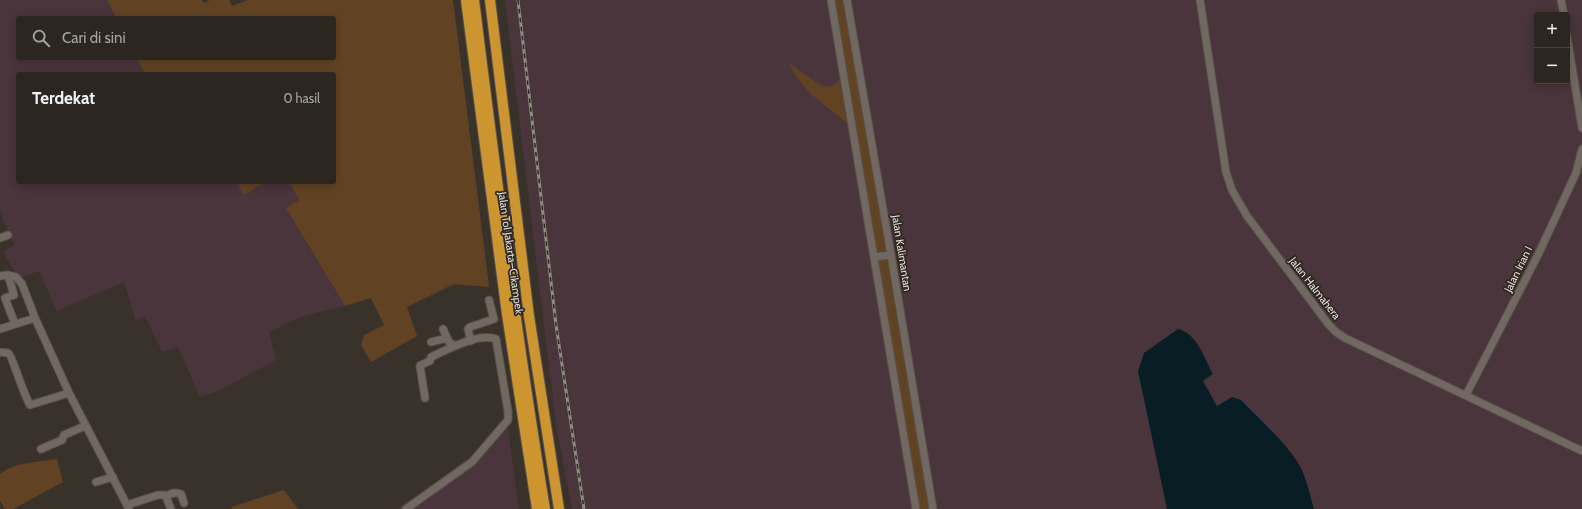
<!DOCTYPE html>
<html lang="id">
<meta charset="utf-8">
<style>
body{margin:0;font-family:Cabin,sans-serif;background:#332e29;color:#f1f3f6}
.controls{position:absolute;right:12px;top:12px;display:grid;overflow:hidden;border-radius:4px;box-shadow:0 2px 10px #0003}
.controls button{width:36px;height:36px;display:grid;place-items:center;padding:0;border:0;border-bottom:1px solid #47433e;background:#2b2620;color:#f1f3f6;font:20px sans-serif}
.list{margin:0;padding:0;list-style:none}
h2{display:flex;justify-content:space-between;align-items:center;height:52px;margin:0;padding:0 16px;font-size:17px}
h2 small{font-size:13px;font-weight:400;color:#a6a5a5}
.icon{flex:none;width:22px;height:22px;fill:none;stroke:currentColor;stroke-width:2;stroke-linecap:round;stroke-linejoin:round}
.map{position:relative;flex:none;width:1582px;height:509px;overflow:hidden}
.search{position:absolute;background:#2b2620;box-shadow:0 2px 10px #0003;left:16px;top:16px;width:320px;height:44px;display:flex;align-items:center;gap:10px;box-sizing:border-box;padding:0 14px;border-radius:4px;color:#a6a5a5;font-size:15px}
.panel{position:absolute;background:#2b2620;box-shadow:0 2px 10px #0003;left:16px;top:72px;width:320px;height:112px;border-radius:4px}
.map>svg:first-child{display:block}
.industrial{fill:#49353b;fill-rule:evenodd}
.green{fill:#614324}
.water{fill:#091e24}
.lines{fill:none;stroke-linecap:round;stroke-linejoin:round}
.minor-casing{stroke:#57514b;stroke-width:9}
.highway-casing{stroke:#57514b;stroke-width:12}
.minor{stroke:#716961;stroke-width:7}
.highway{stroke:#cc9530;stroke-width:10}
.rail-casing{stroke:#918b85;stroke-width:3}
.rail{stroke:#2f2821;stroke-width:1.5;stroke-dasharray:4.5;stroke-linecap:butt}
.labels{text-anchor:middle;stroke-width:3.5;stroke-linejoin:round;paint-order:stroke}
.street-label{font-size:11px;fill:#e3deda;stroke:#2f2821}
</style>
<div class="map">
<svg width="1582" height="509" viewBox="0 0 1582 509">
<rect width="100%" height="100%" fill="#39322b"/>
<path class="industrial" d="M 0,0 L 107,0 L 116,18 L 18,18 L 18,58 L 137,58 L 145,74 L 18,74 L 18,182 L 237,182 L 244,194 L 266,182 L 289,182 L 299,200 L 286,208 L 345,306 L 300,317 L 269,332 L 276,360 L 220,390 L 200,397 L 178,347 L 162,352 L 145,316 L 136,321 L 124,282 L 57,311 L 39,271 L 18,279 L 3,251 L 14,245 L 0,212 Z
M 505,0 L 1582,0 L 1582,509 L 572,509 L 556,425 ZM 1537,15 L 1567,15 L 1567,81 L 1537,81 Z
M 507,422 L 519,509 L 397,509 L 468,459 Z"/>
<path class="green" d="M 107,0 L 202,0 L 204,3 L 210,0 L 229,0 L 232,6 L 248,0 L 453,0 L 489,287 L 454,284 L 407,307 L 417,336 L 371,362 L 361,345 L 364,335 L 384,325 L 371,298 L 345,306 L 286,208 L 299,200 L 289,182 L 334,182 L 334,74 L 145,74 L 137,58 L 334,58 L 334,18 L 116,18 Z
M 831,0 L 847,0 L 933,509 L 916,509 L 852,127 L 811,94 L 798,79 L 787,61 C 793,66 800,71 807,76 C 823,87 829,93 843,76 Z
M 237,182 L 266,182 L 244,195 Z
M 57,459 L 63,482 L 13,509 L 5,509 L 0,501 L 0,474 C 16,462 37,462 57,459 Z
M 284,490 L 298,509 L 232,509 L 231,507 Z"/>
<path class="water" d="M 1178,329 C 1197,333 1204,358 1213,374 L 1203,381 L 1217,406 L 1232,397 L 1241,400 C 1258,418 1290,446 1301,468 C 1307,481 1310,495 1314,509 L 1167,509 L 1138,371 L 1144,353 Z"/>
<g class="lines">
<defs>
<path id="minor" d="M 831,0 L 916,509
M 847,0 L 891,255 L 933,509
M 1200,0 L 1226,172 L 1232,190 L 1247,216 L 1329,325 L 1336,332 L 1345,338 L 1582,451
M 1561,0 L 1564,15
M 1567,36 L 1582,128
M 0,238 L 8,235
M 874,257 L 891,255
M 8,275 L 14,295 L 5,298 L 15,324
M 0,276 L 8,275 L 16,277 L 22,284 L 35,318 L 69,393 L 129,509
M 0,329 L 35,318
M 443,329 L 449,342 L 454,345
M 471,341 L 468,329 L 470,327 L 494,319 L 489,300
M 431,342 L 447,338
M 0,352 C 3,353 7,352 9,354 C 12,356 24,396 30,405 L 69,393
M 1466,395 L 1538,255 L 1576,173 L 1582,149
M 41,449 L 62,440 L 64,435 L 85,426
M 96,482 L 113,477
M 166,497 C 171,493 174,492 181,494 L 184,503
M 127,505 L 158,495 L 164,495 L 166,497 L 171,509
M 406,509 L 472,462 L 508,420 L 508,411 L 496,339 C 478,332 447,350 431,357 L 430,361 L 421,365 L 420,366 L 425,398"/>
<path id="highway" d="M 466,0 L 507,314 L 537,509
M 474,0 C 495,170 517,340 545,509
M 490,0 L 529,316 L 559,509"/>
</defs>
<use href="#minor" class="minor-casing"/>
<use href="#highway" class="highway-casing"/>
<use href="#minor" class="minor"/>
<use href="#highway" class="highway"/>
<defs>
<path id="rail" d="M 518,0 L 556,325 L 584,509"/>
</defs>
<use href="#rail" class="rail-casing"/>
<use href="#rail" class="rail"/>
</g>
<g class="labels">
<g class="street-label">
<text transform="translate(511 253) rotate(82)" y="4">Jalan Tol Jakarta–Cikampek</text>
<text transform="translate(902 253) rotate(81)" y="4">Jalan Kalimantan</text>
<text transform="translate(1518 269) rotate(-64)" y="4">Jalan Irian I</text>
<text transform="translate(1315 288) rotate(52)" y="4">Jalan Halmahera</text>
</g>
</g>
</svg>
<div class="controls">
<button>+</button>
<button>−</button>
</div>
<div class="search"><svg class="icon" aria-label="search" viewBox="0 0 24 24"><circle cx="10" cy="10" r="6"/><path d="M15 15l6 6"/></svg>Cari di sini</div>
<section class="panel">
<h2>Terdekat<small>0 hasil</small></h2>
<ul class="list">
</ul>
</section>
</div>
